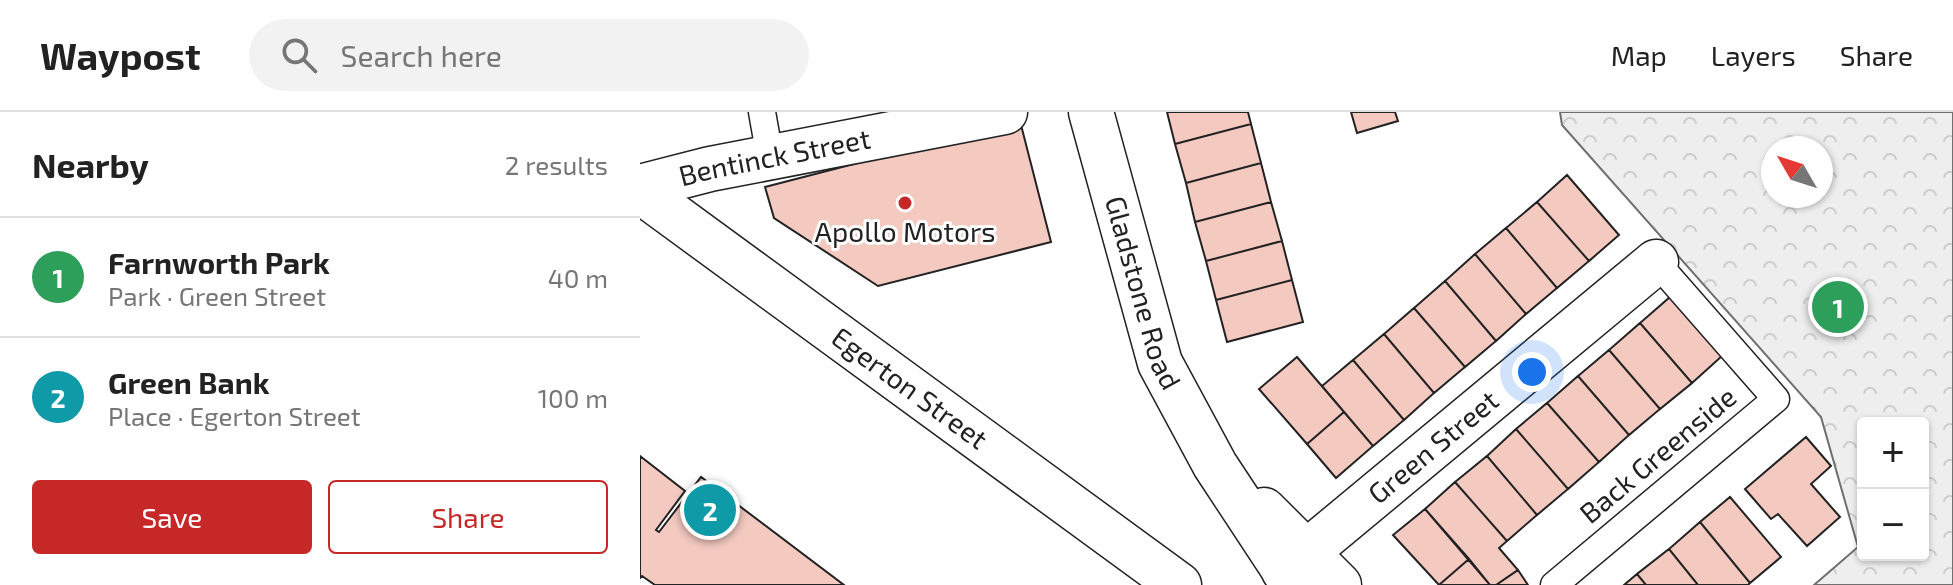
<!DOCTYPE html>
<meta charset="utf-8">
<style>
body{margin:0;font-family:"Exo 2",sans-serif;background:#f2f2f2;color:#222}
.controls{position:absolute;right:24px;bottom:24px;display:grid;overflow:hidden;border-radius:8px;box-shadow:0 2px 6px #0004}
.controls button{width:72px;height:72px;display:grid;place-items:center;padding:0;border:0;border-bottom:2px solid #e0e0e0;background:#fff;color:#222;font:40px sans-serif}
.compass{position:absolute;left:1121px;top:24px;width:72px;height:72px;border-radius:50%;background:#fff;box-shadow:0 2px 6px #0004;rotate:309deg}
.you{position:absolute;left:892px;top:260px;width:28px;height:28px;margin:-20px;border:6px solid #fff;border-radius:50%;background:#1a73e8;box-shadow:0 0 0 12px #1a73e833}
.badge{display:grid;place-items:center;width:52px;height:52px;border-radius:50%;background:#c62828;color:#fff;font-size:26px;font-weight:700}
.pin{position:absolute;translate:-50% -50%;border:4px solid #fff;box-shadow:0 2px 8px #0006}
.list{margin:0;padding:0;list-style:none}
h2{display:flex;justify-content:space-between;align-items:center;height:104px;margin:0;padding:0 32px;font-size:34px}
h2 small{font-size:26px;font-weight:400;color:#767676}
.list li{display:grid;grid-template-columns:52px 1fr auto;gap:24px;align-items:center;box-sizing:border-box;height:120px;padding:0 32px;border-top:2px solid #e0e0e0}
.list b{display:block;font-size:30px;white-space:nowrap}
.list p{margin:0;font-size:26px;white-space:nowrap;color:#767676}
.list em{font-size:26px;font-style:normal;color:#767676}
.actions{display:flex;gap:16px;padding:24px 32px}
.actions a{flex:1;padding:18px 0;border:2px solid #c62828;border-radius:8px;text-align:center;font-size:28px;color:#c62828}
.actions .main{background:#c62828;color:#fff}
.icon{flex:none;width:44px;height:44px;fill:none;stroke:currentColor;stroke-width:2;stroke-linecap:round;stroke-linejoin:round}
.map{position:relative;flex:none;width:1313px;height:473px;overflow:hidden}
header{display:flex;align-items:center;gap:48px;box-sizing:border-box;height:112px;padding:0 40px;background:#fff;border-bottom:2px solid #e0e0e0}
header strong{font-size:38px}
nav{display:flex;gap:44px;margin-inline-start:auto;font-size:28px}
.search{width:560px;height:72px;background:#f2f2f2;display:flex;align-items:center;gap:20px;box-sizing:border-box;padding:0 28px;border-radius:44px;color:#767676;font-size:30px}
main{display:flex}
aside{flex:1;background:#fff}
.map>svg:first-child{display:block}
.park{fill:url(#park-crowns);stroke:#6f6f6f;stroke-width:2;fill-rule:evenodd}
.building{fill:#f3c9c0;stroke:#222;stroke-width:2}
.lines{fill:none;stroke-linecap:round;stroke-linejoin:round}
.service-casing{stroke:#222;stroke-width:29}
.minor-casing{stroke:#222;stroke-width:47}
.primary-casing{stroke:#222;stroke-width:47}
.service{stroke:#fff;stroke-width:26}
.minor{stroke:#fff;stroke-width:44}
.primary{stroke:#fff;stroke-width:44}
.poi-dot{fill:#c62828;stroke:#fff;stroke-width:3}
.labels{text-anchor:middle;stroke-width:6;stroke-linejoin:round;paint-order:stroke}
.street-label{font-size:28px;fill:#222;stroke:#fff}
.poi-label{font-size:28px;fill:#222;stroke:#fff}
</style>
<header>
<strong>Waypost</strong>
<div class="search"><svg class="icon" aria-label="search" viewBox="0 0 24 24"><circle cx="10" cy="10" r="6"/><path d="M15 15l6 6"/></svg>Search here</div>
<nav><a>Map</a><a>Layers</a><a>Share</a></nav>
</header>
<main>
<aside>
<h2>Nearby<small>2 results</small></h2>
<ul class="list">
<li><span class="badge" style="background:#2e9e5b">1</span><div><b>Farnworth Park</b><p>Park · Green Street</p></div><em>40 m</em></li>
<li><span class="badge" style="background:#0f9aa8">2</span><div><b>Green Bank</b><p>Place · Egerton Street</p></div><em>100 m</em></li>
</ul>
<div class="actions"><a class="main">Save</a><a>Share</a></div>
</aside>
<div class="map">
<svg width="1313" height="473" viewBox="0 0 1313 473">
<defs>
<pattern id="park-crowns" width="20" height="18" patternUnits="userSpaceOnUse" patternTransform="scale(2)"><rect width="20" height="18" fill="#eee"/><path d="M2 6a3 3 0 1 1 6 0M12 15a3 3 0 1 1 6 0" fill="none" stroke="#ccc"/></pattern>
</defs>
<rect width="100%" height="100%" fill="#fff"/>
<path class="park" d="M 920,0 L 1313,0 L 1313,473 L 1174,473 L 1218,435 L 1181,305 L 922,13 ZM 1133,36 L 1181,36 L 1181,84 L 1133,84 ZM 1223,311 L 1283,311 L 1283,443 L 1223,443 Z"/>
<path class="building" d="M 527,0 L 608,0 L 611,12 L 535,32 Z
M 711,0 L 755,0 L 758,9 L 717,21 Z
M 380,9 L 411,130 L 238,174 L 134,106 L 125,75 Z
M 611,12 L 621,51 L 546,71 L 535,32 Z
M 621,51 L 631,90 L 555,110 L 546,71 Z
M 927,63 L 979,123 L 949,149 L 897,90 Z
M 631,90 L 642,129 L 566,149 L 555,110 Z
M 897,90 L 949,149 L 917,176 L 866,116 Z
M 866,116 L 917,176 L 886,202 L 835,142 Z
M 642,129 L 652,168 L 576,188 L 566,149 Z
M 835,142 L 886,202 L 856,229 L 805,169 Z
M 652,168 L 663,210 L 587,230 L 576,188 Z
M 805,169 L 856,229 L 825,255 L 774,196 Z
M 1030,185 L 1082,244 L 1052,271 L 1000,211 Z
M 774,196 L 825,255 L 794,281 L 744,222 Z
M 1000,211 L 1052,271 L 1020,297 L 969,238 Z
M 744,222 L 794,281 L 764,308 L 713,248 Z
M 969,238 L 1020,297 L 989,323 L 938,264 Z
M 657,245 L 704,300 L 667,332 L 619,277 Z
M 713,248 L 764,308 L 733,334 L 682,274 Z
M 938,264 L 989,323 L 959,350 L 907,291 Z
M 907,291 L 959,350 L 928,377 L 876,317 Z
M 704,300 L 733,334 L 696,366 L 667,332 Z
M 876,317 L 928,377 L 897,403 L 847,344 Z
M 1166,325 L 1191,354 L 1171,372 L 1200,405 L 1167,434 L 1138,402 L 1131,407 L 1105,377 Z
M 0,344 L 45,379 L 16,418 L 19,420 L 61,365 L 204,473 L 15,473 L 2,464 L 0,466 Z
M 847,344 L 897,403 L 867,429 L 815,370 Z
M 815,370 L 867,429 L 859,436 L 878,458 L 856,473 L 850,473 L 785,397 Z
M 1090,385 L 1141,445 L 1110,471 L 1060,410 Z
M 785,397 L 829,447 L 799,473 L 753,423 Z
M 1060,410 L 1110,471 L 1108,473 L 1058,473 L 1029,437 Z
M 1029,437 L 1058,473 L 1006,473 L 997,462 Z
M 829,447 L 850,473 L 799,473 Z
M 878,458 L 888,473 L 856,473 Z
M 997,462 L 1006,473 L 984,473 Z"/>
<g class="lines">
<defs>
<path id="service" d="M 122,0 L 130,45
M 914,473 L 1136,287 L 1016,150"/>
<g id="minor">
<path id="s1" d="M 0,75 L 70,57 L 365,0"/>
<path id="s2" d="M 644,459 L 1016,150"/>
</g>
<g id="primary">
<path id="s3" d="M 451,0 L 520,251 L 575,353 L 654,473"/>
<path id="s4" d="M 0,79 L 539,473"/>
<path d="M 624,398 L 699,473"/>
</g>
</defs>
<use href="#service" class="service-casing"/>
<use href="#minor" class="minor-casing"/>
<use href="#primary" class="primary-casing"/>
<use href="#service" class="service"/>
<use href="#minor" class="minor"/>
<use href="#primary" class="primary"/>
</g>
<circle class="poi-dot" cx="265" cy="91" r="8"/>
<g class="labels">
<g class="street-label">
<text dy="10" stroke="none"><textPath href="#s1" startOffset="138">Bentinck Street</textPath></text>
<text dy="10" stroke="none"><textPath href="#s3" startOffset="188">Gladstone Road</textPath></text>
<text dy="10" stroke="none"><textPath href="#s4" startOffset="334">Egerton Street</textPath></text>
<text dy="10" stroke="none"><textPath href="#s2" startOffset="194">Green Street</textPath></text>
<text transform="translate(1018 343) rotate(-40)" y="10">Back Greenside</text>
</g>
<g class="poi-label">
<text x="265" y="130">Apollo Motors</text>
</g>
</g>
</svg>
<div class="controls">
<button>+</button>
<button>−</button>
</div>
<svg class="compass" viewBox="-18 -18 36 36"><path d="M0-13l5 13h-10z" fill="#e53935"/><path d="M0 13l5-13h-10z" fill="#767676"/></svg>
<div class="you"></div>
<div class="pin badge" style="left:1198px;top:195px;background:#2e9e5b">1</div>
<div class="pin badge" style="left:70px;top:398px;background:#0f9aa8">2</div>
</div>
</main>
